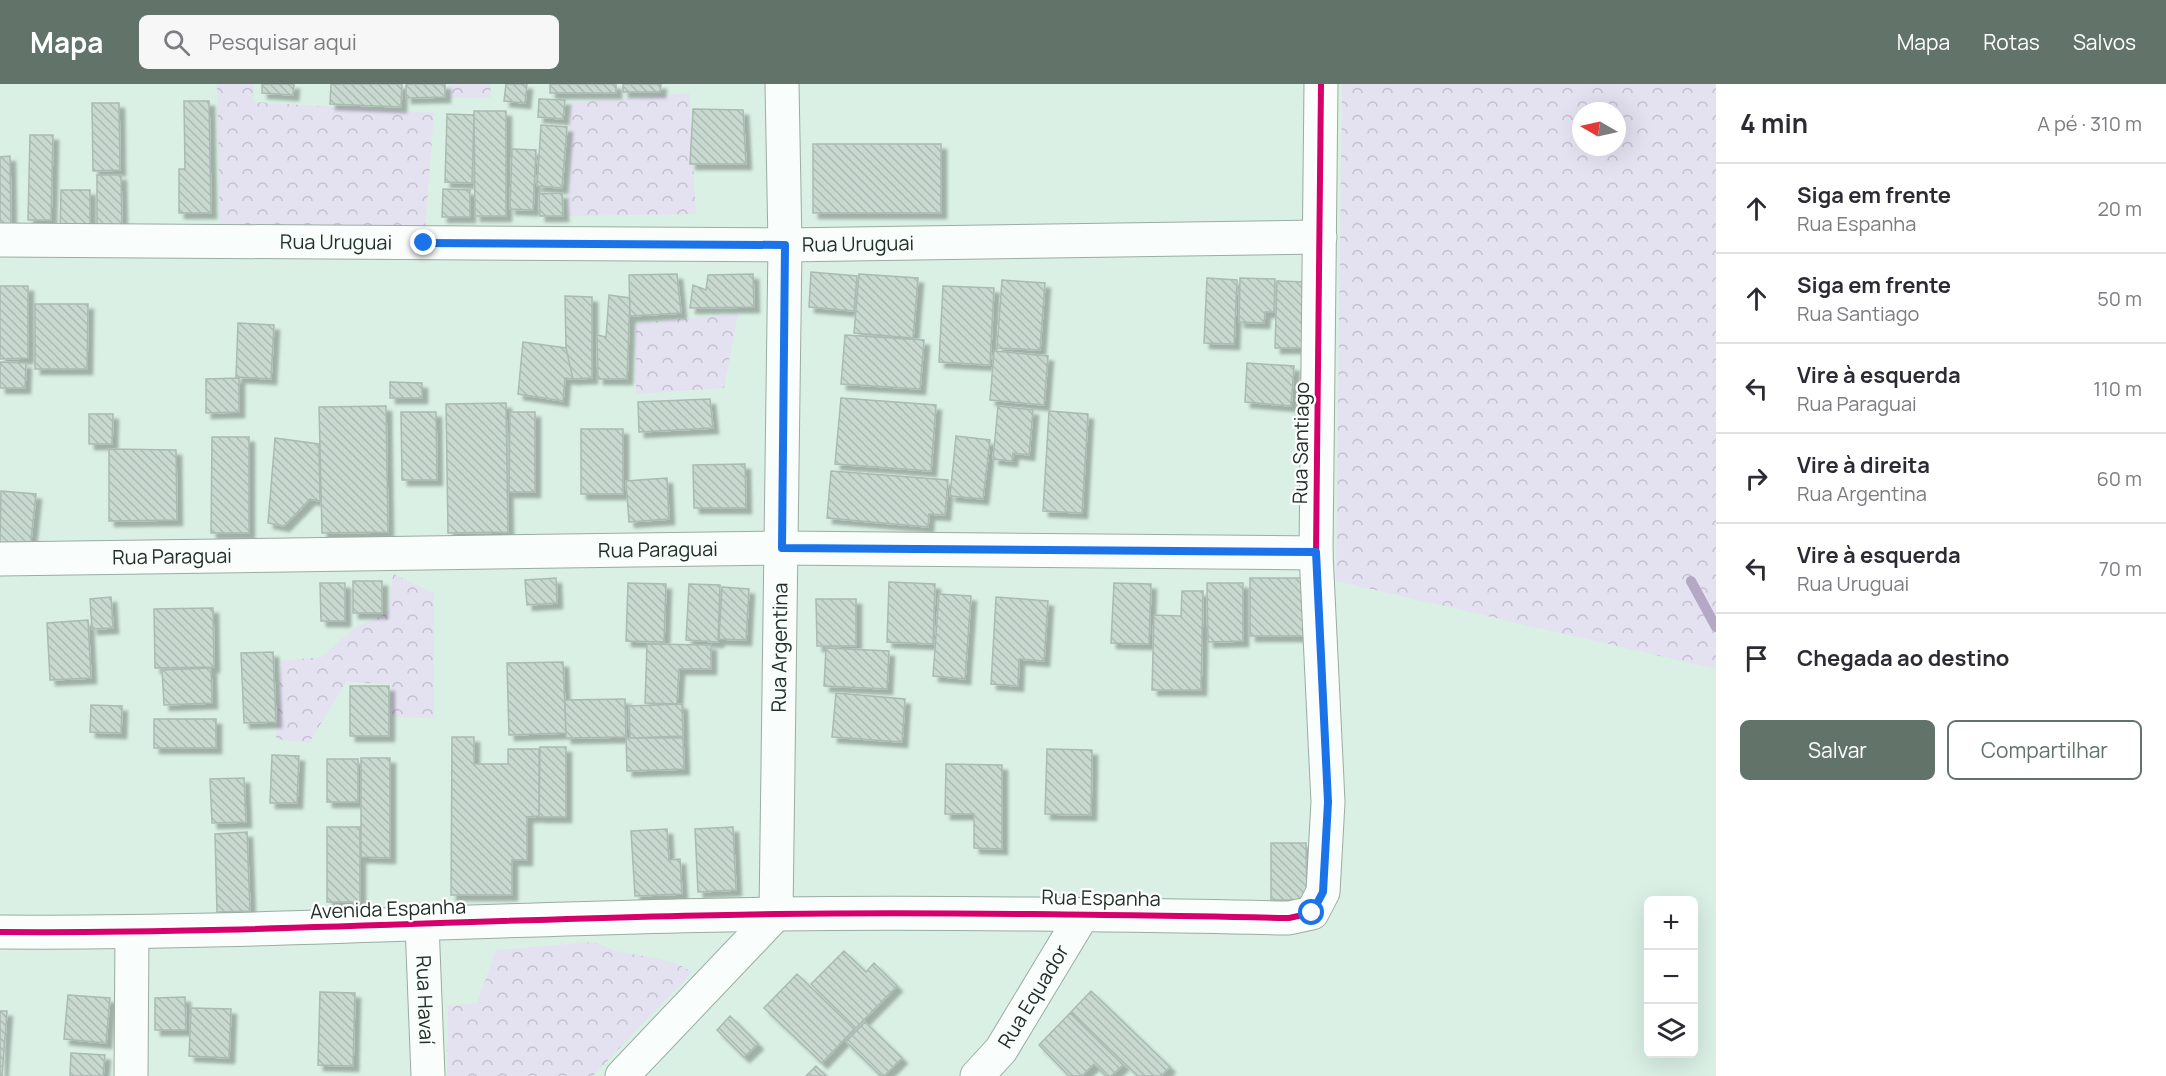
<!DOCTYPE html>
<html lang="pt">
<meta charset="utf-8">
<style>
body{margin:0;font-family:Manrope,sans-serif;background:#f7f7f7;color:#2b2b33}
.controls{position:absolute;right:18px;bottom:18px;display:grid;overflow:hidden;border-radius:9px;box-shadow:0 6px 24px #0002}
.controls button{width:54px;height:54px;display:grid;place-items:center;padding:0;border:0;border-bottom:2px solid #e1e1e2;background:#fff;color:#2b2b33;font:30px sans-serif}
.compass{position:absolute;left:1572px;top:18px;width:54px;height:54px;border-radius:50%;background:#fff;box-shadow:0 6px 24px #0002;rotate:279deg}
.stop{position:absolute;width:18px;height:18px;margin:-14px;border:4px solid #1a73e8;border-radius:50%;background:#fff}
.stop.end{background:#1a73e8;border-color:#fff;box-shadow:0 2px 6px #0008}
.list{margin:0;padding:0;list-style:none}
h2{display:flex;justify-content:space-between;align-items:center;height:78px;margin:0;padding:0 24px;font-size:26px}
h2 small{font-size:20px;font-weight:400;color:#7c7c81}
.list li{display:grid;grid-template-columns:39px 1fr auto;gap:18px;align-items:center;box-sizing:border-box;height:90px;padding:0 24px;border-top:2px solid #e1e1e2}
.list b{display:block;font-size:22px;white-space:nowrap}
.list p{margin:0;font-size:20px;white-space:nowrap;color:#7c7c81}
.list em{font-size:20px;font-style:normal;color:#7c7c81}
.actions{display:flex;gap:12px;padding:18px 24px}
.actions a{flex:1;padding:14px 0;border:2px solid #62736a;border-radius:9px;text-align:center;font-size:21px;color:#62736a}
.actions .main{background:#62736a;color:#fff}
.icon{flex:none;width:33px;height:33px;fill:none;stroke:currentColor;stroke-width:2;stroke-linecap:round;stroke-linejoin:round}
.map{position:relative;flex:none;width:1716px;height:992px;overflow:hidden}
header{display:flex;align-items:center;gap:36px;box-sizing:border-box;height:84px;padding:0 30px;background:#62736a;color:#fff}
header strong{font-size:28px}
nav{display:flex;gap:33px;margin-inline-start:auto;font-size:21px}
.search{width:420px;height:54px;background:#f7f7f7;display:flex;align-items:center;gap:15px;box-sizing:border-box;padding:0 21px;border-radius:9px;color:#7c7c81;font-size:22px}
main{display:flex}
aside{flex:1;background:#fff}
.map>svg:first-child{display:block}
.forest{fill:url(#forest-crowns);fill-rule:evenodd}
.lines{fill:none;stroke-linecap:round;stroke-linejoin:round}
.stream{stroke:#b5a8c4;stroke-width:10}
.building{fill:url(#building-back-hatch);stroke:#aabbb2;stroke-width:1.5;filter:url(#shadow)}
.street-casing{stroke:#9baca3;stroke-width:35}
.street{stroke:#f9fdfb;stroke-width:33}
.cycleway-casing{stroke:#fff;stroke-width:10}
.cycleway{stroke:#d6006c;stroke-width:6}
.route{stroke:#1a73e8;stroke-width:8}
.labels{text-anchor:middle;stroke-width:4.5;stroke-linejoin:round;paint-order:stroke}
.street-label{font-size:20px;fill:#213028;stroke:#fff}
</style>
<header>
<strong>Mapa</strong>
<div class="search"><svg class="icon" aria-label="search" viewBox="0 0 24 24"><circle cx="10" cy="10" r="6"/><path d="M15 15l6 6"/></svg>Pesquisar aqui</div>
<nav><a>Mapa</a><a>Rotas</a><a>Salvos</a></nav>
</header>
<main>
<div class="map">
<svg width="1716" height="992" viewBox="0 0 1716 992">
<defs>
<pattern id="forest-crowns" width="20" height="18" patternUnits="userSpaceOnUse" patternTransform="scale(1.5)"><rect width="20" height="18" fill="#e4e1f1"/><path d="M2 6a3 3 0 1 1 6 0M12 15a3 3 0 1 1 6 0" fill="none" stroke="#c3c1cf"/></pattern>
<pattern id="building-back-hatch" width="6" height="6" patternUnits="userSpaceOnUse" patternTransform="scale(1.5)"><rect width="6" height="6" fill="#c8d9d0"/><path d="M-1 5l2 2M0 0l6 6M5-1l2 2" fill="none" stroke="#acbbb3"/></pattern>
<filter id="shadow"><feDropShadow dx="5.5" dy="5.5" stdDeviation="1.5" flood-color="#0004"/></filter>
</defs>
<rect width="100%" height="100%" fill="#daf0e4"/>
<path class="forest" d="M 217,0 L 254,0 L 254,18 L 434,29 L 424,159 L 220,142 Z
M 449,0 L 491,0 L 490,14 L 449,14 Z
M 1342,0 L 1716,0 L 1716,585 L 1336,497 ZM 1581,27 L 1617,27 L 1617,63 L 1581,63 Z
M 689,9 L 696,130 L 568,132 L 570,19 Z
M 738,230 L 724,304 L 636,310 L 636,239 Z
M 393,490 L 434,509 L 434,634 L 392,633 L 391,600 L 346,598 L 309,659 L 276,655 L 281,577 L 322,573 L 355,543 L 380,533 L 389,526 Z
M 594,858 L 616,867 L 674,878 L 692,888 L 593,992 L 447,992 L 448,922 L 477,919 L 496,866 Z"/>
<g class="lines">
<path class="stream" d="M 1691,497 L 1716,543"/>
</g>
<path class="building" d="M 262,0 L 294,0 L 293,11 L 262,9 Z
M 331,0 L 402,0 L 401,23 L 330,20 Z
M 406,0 L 445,0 L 445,13 L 406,14 Z
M 506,0 L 527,0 L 525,19 L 504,17 Z
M 550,0 L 616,0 L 616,9 L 550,9 Z
M 623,0 L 661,0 L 660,8 L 623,8 Z
M 539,15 L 565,16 L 563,35 L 538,33 Z
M 184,17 L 209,17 L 211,129 L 179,129 L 179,85 L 185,85 Z
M 92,19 L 119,19 L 120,86 L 93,87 Z
M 693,25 L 743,26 L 746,80 L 690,80 Z
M 474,27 L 506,27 L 506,132 L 475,132 Z
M 447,30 L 474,31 L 472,99 L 445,98 Z
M 541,41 L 567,43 L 562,104 L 537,102 Z
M 30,51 L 53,51 L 51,136 L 28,136 Z
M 813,60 L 941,60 L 941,129 L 813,129 Z
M 512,65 L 536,66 L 533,126 L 510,125 Z
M 10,72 L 11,140 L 0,140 L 0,73 Z
M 97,91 L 121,91 L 122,148 L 97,148 Z
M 443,105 L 470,106 L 470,133 L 442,133 Z
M 61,106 L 90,106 L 90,149 L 60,149 Z
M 562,109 L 563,132 L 540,132 L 539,110 Z
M 811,188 L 857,192 L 854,227 L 809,223 Z
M 677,190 L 681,229 L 630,232 L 629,191 Z
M 753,190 L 754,223 L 690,224 L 693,201 L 706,206 L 708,191 Z
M 859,190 L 918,194 L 913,254 L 854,249 Z
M 1207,194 L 1237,196 L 1234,260 L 1204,259 Z
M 1240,194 L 1275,195 L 1274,228 L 1265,228 L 1264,239 L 1239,238 Z
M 1002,196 L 1045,199 L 1040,266 L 997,264 Z
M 1277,197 L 1307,198 L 1305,264 L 1275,264 Z
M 0,202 L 28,202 L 28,274 L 0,275 Z
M 943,202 L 994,204 L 990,281 L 939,278 Z
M 609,211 L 630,214 L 627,295 L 598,295 L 597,251 L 606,253 Z
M 565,212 L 592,213 L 592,294 L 573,295 L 566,264 Z
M 35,220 L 88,220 L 87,285 L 35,285 Z
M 238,239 L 274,241 L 271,295 L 236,293 Z
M 845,251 L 924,256 L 920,305 L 841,300 Z
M 523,258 L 566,264 L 573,295 L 565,294 L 563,317 L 518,310 Z
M 994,267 L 1048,272 L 1044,321 L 990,316 Z
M 0,278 L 26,279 L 25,304 L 0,304 Z
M 1247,279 L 1294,282 L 1291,322 L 1245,318 Z
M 239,294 L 239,328 L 206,329 L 206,295 Z
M 390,298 L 422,299 L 422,314 L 390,314 Z
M 841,314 L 936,321 L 931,387 L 835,380 Z
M 710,315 L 713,344 L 639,348 L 638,318 Z
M 506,319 L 508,448 L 448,449 L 446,320 Z
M 386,322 L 388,448 L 322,449 L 319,323 Z
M 998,322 L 1033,326 L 1029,371 L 1013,369 L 1012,377 L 993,375 Z
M 1049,327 L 1088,330 L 1082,429 L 1043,427 Z
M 401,328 L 436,328 L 437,396 L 402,396 Z
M 510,328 L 535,328 L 535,408 L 509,408 Z
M 89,330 L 113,330 L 112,360 L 89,360 Z
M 581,345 L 623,345 L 623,410 L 581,410 Z
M 956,352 L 990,356 L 983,415 L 950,412 Z
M 212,353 L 249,353 L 249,449 L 211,449 Z
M 275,354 L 319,360 L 320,417 L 310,415 L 284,442 L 268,439 Z
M 109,365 L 176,366 L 177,436 L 109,437 Z
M 745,380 L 746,424 L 694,424 L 693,381 Z
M 831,387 L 948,396 L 945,431 L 929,430 L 928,443 L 827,434 Z
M 667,394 L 669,435 L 629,438 L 626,397 Z
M 1,407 L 36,410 L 30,465 L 0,462 Z
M 556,494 L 557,519 L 527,521 L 525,496 Z
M 1250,494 L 1303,494 L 1303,552 L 1250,552 Z
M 353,497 L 382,497 L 382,529 L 353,529 Z
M 889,498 L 935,500 L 933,560 L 887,558 Z
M 320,499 L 345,499 L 345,537 L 321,537 Z
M 628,499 L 666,500 L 664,558 L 626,557 Z
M 1114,499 L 1151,500 L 1149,560 L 1111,559 Z
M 1207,499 L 1243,499 L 1243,557 L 1208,558 Z
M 689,500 L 720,501 L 718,558 L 686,556 Z
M 722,503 L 749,505 L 746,556 L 719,555 Z
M 1182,507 L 1203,507 L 1201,606 L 1152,606 L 1154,531 L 1181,532 Z
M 939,510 L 971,512 L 965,595 L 933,592 Z
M 111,513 L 113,544 L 92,545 L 90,515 Z
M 996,513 L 1048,517 L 1044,577 L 1019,575 L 1018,602 L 991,600 Z
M 816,515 L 856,515 L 856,562 L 817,562 Z
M 213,524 L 214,583 L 155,584 L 154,525 Z
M 88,536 L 91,594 L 50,596 L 47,539 Z
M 647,560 L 711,561 L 711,585 L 679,585 L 677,620 L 645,619 Z
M 826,564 L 889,567 L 887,605 L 824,602 Z
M 273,568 L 276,638 L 244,639 L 241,569 Z
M 563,578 L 566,649 L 509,651 L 507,579 Z
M 211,584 L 212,619 L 164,621 L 162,586 Z
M 350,602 L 389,602 L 389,652 L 350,652 Z
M 836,609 L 905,615 L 902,658 L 832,653 Z
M 625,615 L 626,653 L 566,654 L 565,616 Z
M 682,620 L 683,652 L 630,654 L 629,622 Z
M 91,621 L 122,622 L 121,649 L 90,648 Z
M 154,635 L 216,635 L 216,664 L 154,664 Z
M 452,653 L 474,653 L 474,680 L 508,680 L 508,665 L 539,665 L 539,732 L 527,733 L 527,776 L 512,776 L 512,811 L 451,811 Z
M 626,654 L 683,654 L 684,685 L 627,687 Z
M 540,663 L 566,663 L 566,733 L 539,733 Z
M 1047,665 L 1092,666 L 1091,731 L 1045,730 Z
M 272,671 L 299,672 L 297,719 L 270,719 Z
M 361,674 L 390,674 L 390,774 L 361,773 Z
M 327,675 L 358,675 L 358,718 L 327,718 Z
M 946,680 L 1002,681 L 1002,765 L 974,764 L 974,730 L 945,730 Z
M 244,694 L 246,738 L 212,739 L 210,695 Z
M 327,743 L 360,743 L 360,818 L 327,818 Z
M 733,743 L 736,806 L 698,808 L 695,745 Z
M 667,745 L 669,776 L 680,775 L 682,810 L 635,812 L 631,747 Z
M 247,748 L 250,827 L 217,828 L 215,750 Z
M 1271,759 L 1306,759 L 1307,816 L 1271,816 Z
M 844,867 L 866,888 L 874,879 L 897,902 L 856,944 L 811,900 Z
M 797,890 L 854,945 L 822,979 L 764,924 Z
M 1091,907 L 1170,983 L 1161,992 L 1138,992 L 1071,928 Z
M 320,908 L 355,909 L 353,982 L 318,981 Z
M 68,911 L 110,914 L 106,959 L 64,955 Z
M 185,913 L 186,946 L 155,946 L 155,914 Z
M 191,924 L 231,925 L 229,974 L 189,972 Z
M 0,927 L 7,927 L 2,992 L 0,992 Z
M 1070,929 L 1123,981 L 1111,992 L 1106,992 L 1094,980 L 1082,992 L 1069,992 L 1039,961 Z
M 730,932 L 758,960 L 744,973 L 717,946 Z
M 865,938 L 902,974 L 884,992 L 881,992 L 846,958 Z
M 71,969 L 105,971 L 103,992 L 70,992 Z
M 816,982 L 826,992 L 806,992 Z"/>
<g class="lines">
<defs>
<g id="street">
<path id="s1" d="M 0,156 L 785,161 L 1320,153"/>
<path id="s2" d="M 0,475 L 782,464 L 1316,469"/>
<path id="s3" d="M 422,840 L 428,992"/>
<path d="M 0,848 C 259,850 518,833 777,830 C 948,828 1118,831 1289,834 L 1312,829 L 1323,808 L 1328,718 L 1316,469 L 1321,0"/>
<path d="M 131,992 L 132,849"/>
<path id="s4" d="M 622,992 L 776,830 L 785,161 L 782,0"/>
<path id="s5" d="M 977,992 L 1001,966 L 1083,830"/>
</g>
</defs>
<use href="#street" class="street-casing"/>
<use href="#street" class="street"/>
<defs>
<path id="cycleway" d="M 0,848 C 259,850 518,833 777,830 C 948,828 1118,831 1289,834 L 1312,829 L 1323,808 L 1328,718 L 1316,469 L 1321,0"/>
</defs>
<use href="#cycleway" class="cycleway-casing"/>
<use href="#cycleway" class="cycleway"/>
</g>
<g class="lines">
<path class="route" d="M 424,159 L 785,161 L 782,464 L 1316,468 L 1328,718 L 1323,808 L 1312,829"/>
</g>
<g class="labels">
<g class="street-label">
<text dy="7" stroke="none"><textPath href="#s1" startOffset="336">Rua Uruguai</textPath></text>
<text dy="7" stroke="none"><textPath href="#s1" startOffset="858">Rua Uruguai</textPath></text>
<text transform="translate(1301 359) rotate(-89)" y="7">Rua Santiago</text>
<text dy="7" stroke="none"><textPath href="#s2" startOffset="658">Rua Paraguai</textPath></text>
<text dy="7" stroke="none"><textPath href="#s2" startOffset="172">Rua Paraguai</textPath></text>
<text dy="7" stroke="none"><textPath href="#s4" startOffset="490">Rua Argentina</textPath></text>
<text transform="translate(1101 814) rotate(1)" y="7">Rua Espanha</text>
<text transform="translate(388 825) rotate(-2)" y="7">Avenida Espanha</text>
<text dy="7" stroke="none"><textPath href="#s5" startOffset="98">Rua Equador</textPath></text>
<text dy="7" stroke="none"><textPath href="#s3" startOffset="76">Rua Havaí</textPath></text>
</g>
</g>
</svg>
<div class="controls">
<button>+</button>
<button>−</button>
<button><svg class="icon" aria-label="layers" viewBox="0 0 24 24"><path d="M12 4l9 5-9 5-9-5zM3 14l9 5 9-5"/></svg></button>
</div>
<svg class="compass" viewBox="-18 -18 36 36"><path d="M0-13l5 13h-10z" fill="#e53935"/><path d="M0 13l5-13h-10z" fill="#7c7c81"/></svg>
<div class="stop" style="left:1312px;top:829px"></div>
<div class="stop end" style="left:424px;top:159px"></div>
</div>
<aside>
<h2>4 min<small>A pé · 310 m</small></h2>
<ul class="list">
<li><svg class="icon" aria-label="ahead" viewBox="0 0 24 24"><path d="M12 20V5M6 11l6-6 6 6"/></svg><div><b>Siga em frente</b><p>Rua Espanha</p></div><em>20 m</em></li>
<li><svg class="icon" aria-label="ahead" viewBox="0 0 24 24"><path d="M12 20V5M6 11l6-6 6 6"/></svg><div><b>Siga em frente</b><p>Rua Santiago</p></div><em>50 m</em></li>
<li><svg class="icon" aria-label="left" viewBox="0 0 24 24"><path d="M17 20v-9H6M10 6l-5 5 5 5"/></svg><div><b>Vire à esquerda</b><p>Rua Paraguai</p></div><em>110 m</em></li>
<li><svg class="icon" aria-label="right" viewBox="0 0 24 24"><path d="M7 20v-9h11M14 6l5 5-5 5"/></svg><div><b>Vire à direita</b><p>Rua Argentina</p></div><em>60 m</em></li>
<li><svg class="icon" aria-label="left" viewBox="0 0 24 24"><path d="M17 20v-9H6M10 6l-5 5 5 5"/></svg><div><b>Vire à esquerda</b><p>Rua Uruguai</p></div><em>70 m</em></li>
<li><svg class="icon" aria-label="arrive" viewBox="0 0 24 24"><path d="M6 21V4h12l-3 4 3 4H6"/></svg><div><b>Chegada ao destino</b></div></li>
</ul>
<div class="actions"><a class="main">Salvar</a><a>Compartilhar</a></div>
</aside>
</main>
